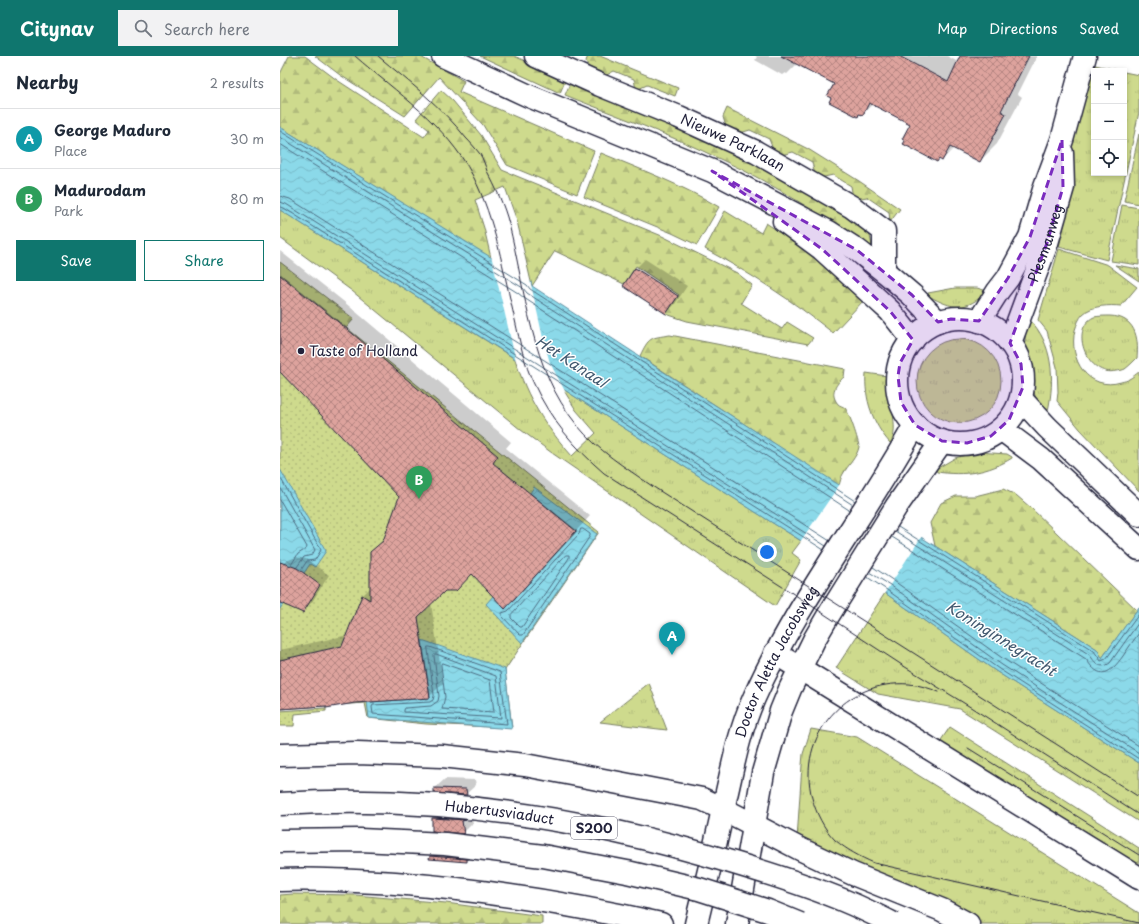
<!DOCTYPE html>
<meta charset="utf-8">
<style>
body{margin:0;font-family:"Playpen Sans",sans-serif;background:#f2f2f3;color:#1f2937}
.controls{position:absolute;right:12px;top:12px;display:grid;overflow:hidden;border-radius:0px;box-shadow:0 2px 6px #0003}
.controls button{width:36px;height:36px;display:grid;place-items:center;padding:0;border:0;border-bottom:1px solid #e0e1e3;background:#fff;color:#1f2937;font:20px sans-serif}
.you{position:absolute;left:487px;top:496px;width:14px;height:14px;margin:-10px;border:3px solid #fff;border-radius:50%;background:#1a73e8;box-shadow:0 0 0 6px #1a73e833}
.badge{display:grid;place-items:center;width:26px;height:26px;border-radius:50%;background:#0f766e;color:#fff;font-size:13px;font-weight:700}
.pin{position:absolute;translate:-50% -33px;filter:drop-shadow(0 1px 2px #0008)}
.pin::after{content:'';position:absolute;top:21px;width:14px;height:12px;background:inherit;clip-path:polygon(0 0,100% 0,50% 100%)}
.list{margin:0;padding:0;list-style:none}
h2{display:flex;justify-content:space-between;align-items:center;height:52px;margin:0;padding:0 16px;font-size:17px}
h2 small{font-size:13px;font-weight:400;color:#747a83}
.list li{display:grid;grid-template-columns:26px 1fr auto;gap:12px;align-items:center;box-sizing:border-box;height:60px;padding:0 16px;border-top:1px solid #e0e1e3}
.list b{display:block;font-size:15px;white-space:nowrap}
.list p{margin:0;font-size:13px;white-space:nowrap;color:#747a83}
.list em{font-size:13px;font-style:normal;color:#747a83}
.actions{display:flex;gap:8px;padding:12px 16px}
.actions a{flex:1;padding:9px 0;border:1px solid #0f766e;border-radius:0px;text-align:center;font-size:14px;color:#0f766e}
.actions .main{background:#0f766e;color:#fff}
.icon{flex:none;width:22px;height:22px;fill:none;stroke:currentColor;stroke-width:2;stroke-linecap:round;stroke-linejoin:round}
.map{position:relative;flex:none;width:859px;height:868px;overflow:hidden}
header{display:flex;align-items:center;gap:24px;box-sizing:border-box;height:56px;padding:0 20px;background:#0f766e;color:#fff}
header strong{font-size:19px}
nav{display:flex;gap:22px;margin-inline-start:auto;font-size:14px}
.search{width:280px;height:36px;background:#f2f2f3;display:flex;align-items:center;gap:10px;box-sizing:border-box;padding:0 14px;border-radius:0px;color:#747a83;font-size:15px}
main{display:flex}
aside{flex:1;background:#fff}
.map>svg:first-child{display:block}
.grass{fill:url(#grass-tufts);stroke:#787e64}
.forest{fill:url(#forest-firs);stroke:#787e64}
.park{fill:url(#park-dots);stroke:#787e64}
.water{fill:url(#water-waves);stroke:#6190a3}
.pier{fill:#fff}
.shadow{fill:#0003}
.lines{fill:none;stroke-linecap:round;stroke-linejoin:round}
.shore{stroke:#4c6b81;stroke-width:1}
.building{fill:url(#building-cross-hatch);stroke:#22223b}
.minor-casing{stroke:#22223b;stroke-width:25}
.major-casing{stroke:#22223b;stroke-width:25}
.minor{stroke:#fff;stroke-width:22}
.major{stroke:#fff;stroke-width:22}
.tram{stroke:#22223b;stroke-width:1}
.major-bridge-casing{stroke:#22223b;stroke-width:25;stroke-linecap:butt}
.major-bridge{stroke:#fff;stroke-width:22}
.marked{fill:#7b2cbf;fill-opacity:0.2;stroke:#7b2cbf;stroke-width:3;stroke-dasharray:8 5;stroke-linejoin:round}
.poi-dot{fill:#22223b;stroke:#fff;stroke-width:1.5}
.labels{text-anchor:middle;stroke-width:3;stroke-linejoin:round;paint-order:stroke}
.shield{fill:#fff;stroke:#646476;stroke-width:1}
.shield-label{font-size:13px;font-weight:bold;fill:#22223b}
.street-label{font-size:14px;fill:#22223b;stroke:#fff}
.poi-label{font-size:14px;fill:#22223b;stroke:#fff;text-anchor:start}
.water-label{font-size:15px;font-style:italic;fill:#42596f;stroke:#fff}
</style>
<header>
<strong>Citynav</strong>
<div class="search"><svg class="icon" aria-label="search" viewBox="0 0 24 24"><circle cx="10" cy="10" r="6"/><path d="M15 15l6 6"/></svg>Search here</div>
<nav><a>Map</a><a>Directions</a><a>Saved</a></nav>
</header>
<main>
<aside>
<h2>Nearby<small>2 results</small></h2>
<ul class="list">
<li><span class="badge" style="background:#0f9aa8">A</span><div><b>George Maduro</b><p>Place</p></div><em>30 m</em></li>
<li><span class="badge" style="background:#2e9e5b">B</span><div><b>Madurodam</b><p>Park</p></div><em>80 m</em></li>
</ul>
<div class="actions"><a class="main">Save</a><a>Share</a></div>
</aside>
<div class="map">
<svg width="859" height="868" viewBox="0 0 859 868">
<defs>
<pattern id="grass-tufts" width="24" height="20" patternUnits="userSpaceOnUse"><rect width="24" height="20" fill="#ceda8d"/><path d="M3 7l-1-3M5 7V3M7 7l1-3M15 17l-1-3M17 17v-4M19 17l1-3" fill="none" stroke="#b1bb7b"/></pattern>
<pattern id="forest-firs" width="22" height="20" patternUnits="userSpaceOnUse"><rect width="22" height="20" fill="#ceda8d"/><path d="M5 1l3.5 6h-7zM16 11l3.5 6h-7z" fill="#b1bb7b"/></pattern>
<pattern id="park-dots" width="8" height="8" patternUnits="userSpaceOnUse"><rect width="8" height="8" fill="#ceda8d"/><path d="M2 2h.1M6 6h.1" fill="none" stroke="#b1bb7b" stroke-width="1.8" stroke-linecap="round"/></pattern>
<pattern id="water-waves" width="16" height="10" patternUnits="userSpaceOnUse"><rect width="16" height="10" fill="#8bd9e9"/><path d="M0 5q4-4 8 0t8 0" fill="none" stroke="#78bac9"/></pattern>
<pattern id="building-cross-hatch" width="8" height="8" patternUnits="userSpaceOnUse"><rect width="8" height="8" fill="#dda39d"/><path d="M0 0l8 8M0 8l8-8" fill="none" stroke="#b38481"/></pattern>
</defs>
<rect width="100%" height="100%" fill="#fff"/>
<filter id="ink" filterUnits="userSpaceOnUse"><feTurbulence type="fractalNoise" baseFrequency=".025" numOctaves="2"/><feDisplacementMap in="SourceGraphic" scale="8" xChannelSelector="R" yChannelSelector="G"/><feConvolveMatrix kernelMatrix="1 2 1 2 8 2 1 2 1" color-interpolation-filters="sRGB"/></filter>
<g filter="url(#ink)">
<path class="grass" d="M 806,7 L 842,15 L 814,15 L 814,117 L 844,117 L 844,16 L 859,19 L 859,56 L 827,204 L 779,191 L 785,165 L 784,84 Z
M 859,78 L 859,148 L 844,145 Z
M 842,149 L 859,152 L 859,209 L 831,205 Z
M 0,154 L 235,303 C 248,344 264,368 292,400 L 316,377 L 296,354 L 283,333 L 521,485 L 512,497 L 521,504 L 495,550 L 272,397 L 241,374 L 72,235 L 0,182 Z
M 779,193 L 828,209 L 857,231 L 841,250 C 830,249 812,249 803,258 C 799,262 797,268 795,274 C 788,303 808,336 841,326 C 844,325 847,325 849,323 C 853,321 856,318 859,316 L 859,435 L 800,373 L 777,345 L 778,336 L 777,311 L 767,275 L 758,264 Z
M 835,209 L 859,213 L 859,225 Z
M 675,232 L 697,232 L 707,235 C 687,256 672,253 649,240 L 648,237 Z
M 830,260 C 855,261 859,281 857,302 C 853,306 849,310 845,313 C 843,314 839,315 836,315 C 808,322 788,273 814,261 C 819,260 825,260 830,260 Z
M 749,263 C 773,287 775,323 768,355 L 765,356 L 756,342 L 753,334 L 751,312 L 745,287 L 746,264 Z
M637 325a42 42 0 1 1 84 0a42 42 0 1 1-84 0Z
M 586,317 L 607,320 C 607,336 621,376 610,387 C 593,368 584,343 586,317 Z
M 697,396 L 727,398 L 732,401 L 732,402 C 708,417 684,420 657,416 L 656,413 L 675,402 Z
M 605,537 L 717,616 L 859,707 L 859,766 L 680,653 L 598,638 L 556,612 Z
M 369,627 L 387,674 L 320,666 Z
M 670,671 L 859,792 L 859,812 L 659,687 Z
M 531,673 L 577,681 L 859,857 L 859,868 L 694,868 L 517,783 L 522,709 L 523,698 Z"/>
<path class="forest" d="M 9,0 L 25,0 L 57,24 L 144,81 L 149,74 L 136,63 L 161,34 L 173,45 L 201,79 L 222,114 L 382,180 L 457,217 L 472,229 L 461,247 L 502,273 L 507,266 L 533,282 L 528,288 L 407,265 L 386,258 L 399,239 L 356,210 L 344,228 L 275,195 L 252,230 L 237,165 L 225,131 L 195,144 L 204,172 L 211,202 L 0,71 L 0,18 Z
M 35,0 L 139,0 L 184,25 L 179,36 L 314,95 L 297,138 L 227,109 L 203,69 L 159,21 L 125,60 L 60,19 Z
M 200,0 L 234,0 L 286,23 L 280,37 Z
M 308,0 L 320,0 L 398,32 L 395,40 L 367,29 L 356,34 L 354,23 L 334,15 L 323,21 L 310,15 L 306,5 Z
M 291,25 L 395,68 L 496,116 L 584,171 L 590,180 L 592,190 L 590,193 C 542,160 495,128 442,104 C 391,79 337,60 285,39 Z
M 447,52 L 528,93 L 579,125 L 620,153 L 610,166 L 609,156 L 587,141 L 575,143 L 573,142 L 571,130 L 553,119 L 540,122 L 535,119 L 532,106 L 513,96 L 501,99 L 494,96 L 489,83 L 470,74 L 457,78 L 447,74 L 443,61 Z
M 321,97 C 360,113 402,129 439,151 L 417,189 L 392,177 L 304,141 Z
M 445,155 L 481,177 L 486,167 L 519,189 L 549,212 L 584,244 L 553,277 C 513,245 470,217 425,193 Z
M 0,206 L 74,263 L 66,272 L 0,218 Z
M 390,279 L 565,313 L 564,321 C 556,328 549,337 558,348 C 560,350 563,350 565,352 C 569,356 579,386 579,391 C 577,401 568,409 563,418 C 561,421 560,426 559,430 L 360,300 C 369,281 370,282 390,279 Z
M 723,433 L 736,439 L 751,452 L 857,554 L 822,602 L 817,593 L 655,490 L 650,467 L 661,447 L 676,440 L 695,440 Z
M 13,838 L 75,839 L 166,847 L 262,860 L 262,868 L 0,868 L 0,839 Z"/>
<path class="park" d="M 0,218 L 319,476 L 243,587 L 225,614 L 232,672 L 146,668 L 88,662 L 85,647 L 0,653 Z
M 46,652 L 46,655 L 15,658 L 14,670 L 0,670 L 0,655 Z"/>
<path class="water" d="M 0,71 L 251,226 L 252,230 C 439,353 628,473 817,593 L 822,602 L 859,551 L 859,707 L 717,616 L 605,537 L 491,466 L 283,333 L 0,154 Z
M 0,413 L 46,495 L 35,511 L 30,508 L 0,553 Z
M 254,431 L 317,478 L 242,587 L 206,548 L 213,540 L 225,553 L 297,475 L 250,437 Z
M 142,584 L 225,613 L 232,673 L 89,662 L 87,646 L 150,642 Z"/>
<path class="pier" d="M 211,199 L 250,224 L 263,282 L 270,307 L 286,337 L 236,305 Z
M 560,428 L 642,480 L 604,538 L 520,486 Z"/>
<path class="shadow" d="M 475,0 L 667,0 L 678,6 L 681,0 L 757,0 L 738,38 L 742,41 L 717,88 L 700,105 L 674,92 L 662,104 L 660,102 L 657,105 L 631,68 L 593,48 L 582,58 L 580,57 L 577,60 L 556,27 L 518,7 L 507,18 L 505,17 L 502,19 L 475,4 L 477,1 Z
M 0,195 L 63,245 L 231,386 L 226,392 L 310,460 L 238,538 L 192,517 L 165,534 L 151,547 L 163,627 L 149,641 L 0,652 L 0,594 L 68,579 L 83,539 L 91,531 L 91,496 L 105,482 L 121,441 L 0,314 Z
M 365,203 L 407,230 L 395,248 L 386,257 L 344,230 L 356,212 Z
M 16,501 L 26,503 L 49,519 L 32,546 L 22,555 L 0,546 L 0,511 L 6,505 Z
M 165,723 L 195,724 L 196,729 L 186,738 L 155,732 Z
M 163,753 L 191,758 L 193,767 L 183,777 L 153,774 L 153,762 Z
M 160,791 L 196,796 L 187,805 L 150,802 L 150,800 Z"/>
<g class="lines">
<path class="shore" d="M 0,75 L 247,229 L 250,233 L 575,445
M 0,81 L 243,232 L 247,237 L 573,449
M 0,88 L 238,237 L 244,242 L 569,454
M 0,140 L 10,143 L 550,485
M 0,146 L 6,148 L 546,490
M 0,151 L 4,152 L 544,494
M 0,421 L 41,494 L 35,504 L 27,505 L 21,514
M 0,431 L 35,494 L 32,499 L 24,501 L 17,511
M 0,444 L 27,491 L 26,493 L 18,498 L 11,509
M 618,471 L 814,595 L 821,605 L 826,603 L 859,558
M 301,473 L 303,473 L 310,478 L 310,480 L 243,579 L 240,579 L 222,560 L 222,557 L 228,555 L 299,478 Z
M 615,475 L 810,599 C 815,607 820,614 830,607 L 859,566
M 612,481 L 806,603 C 820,625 830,618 843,600 C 848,592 854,584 859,577
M 286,499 L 289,499 L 289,502 L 242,571 L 240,571 L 231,562 L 231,559 Z
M 593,511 L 614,525 L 725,604 L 859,690
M 589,516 L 610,529 L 722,609 L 859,697
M 587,521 L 607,534 L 719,613 L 859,703
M 148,591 L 150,591 L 220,616 L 227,668 L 93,658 L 92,651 L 93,649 L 150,646 L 153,644 L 154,640 Z
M 156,598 L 216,620 L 221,662 L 124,656 L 124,654 L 125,652 L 151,650 L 158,645 L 159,640 L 154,600 Z
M 162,607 L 210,624 L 214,656 L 162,653 L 165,641 L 161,609 Z"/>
</g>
<path class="building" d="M 501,0 L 619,0 L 668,26 L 680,0 L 749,0 L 721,55 L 726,58 L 700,106 L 670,91 L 662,105 L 659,103 L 657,106 L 623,88 L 625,85 L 622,83 L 630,68 L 589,47 L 583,59 L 579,58 L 578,61 L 549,46 L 551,42 L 547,40 L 554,28 Z
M 355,212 L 398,240 L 386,258 L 343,230 Z
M 0,219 L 73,278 L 218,400 L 213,407 L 296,475 L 225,553 L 192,518 L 176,535 L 165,535 L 138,561 L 150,642 L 75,647 L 46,652 L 46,650 L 0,653 L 0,604 L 62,590 L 82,539 L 90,544 L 90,496 L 103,485 L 119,441 L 0,316 Z
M 0,506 L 17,512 L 40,529 L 23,557 L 0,547 Z
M 154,732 L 186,733 L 187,739 L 154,737 Z
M 152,762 L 186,764 L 182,765 L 184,778 L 152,775 Z
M 150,800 L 187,803 L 187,806 L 149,803 Z"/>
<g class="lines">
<defs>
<g id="minor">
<path id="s1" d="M 256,0 L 320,29 L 399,61 L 476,96 L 572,151 L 604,175 L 604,215"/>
<path d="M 699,265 L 718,235 L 728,222 L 750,181 L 765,130 L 782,84 L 805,0"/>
<path id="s2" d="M 730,287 L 767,187 L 783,131 L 782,97"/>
<path d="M 495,597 L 859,822"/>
</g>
<g id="major">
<path d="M 163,0 L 249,40 L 432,115 L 549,176 L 577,194 L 604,215 L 632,239 L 658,266"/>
<path d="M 504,165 L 542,193 L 598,244 L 610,255 L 633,284"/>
<circle cx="680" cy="325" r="63"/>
<path d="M 741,343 L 767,371 L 859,459"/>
<path d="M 721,373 L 761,403 L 859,493"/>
<path d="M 0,699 L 77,697 L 162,700 L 245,709 L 422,743 L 443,753 L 520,793 L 573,818 L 662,854 L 688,868"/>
<path d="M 0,824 C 38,822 77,825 115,827 C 205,834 293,848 381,868"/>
<path id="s3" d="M 416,868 C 425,830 435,792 443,753 C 452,716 458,678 474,642 C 517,545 584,461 635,369"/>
<path d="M 457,868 L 483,717 L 501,655 L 510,633 L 534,584 L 548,560 L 616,451 L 662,385"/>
</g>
</defs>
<use href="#minor" class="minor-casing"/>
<use href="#major" class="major-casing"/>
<use href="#minor" class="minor"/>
<use href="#major" class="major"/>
<path class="tram" d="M 75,0 C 117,37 166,68 193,120 C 216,165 223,215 235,264 C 240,286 244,308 254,328 C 270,363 294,391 324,417 L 509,535 L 622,609 L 692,652 L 859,759
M 98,0 C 129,26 161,50 186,82 C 191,87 196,93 200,98 C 203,103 205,109 207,115 C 216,132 224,149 229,168 C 246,236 250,312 297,369 C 318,395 345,411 372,430 L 859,741
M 659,636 C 649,632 640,629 629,628 C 566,623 516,680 532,742 C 536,757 544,773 555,784 C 567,794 580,801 594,807 L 859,867
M 688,692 L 859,799"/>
<defs>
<g id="major-bridge">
<path id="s4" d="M 0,748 C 153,738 308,762 454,807 C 491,818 529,830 565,845 C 582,852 598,860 614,868"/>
<path d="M 0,785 L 80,784 L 165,788 L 263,800 L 347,816 L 419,833 L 488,855 L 520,868"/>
</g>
</defs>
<use href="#major-bridge" class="major-bridge-casing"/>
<use href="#major-bridge" class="major-bridge"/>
</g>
</g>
<path class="marked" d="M 782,84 L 783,131 L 767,187 L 730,287 L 741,308 L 743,331 L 729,364 L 711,380 L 687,387 L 662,385 L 635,369 L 621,346 L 618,320 L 620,307 L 633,284 L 610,255 L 542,193 L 432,115 L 577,194 L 632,239 L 658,266 L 671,263 L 699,265 L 728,222 L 750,181 Z"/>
<circle class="poi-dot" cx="21" cy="295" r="4"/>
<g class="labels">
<rect class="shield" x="291" y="761" width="46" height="22" rx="3"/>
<g class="shield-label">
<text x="314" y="777">S200</text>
</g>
<g class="street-label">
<text dy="5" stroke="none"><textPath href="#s1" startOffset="215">Nieuwe Parklaan</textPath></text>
<text dy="5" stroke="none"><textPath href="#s2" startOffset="106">Plesmanweg</textPath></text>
<text dy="5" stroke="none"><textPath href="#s3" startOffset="276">Doctor Aletta Jacobsweg</textPath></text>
<text dy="5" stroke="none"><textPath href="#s4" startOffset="220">Hubertusviaduct</textPath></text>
</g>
<g class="poi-label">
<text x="29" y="300">Taste of Holland</text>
</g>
<g class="water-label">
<text transform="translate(291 306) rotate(33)" y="5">Het Kanaal</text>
<text transform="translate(721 583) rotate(32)" y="5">Koninginnegracht</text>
</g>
</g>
</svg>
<div class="controls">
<button>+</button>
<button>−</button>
<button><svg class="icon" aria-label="locate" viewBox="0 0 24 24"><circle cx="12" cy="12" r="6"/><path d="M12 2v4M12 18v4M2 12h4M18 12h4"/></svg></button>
</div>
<div class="you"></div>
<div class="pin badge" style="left:392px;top:599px;background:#0f9aa8">A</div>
<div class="pin badge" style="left:139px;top:443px;background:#2e9e5b">B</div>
</div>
</main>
